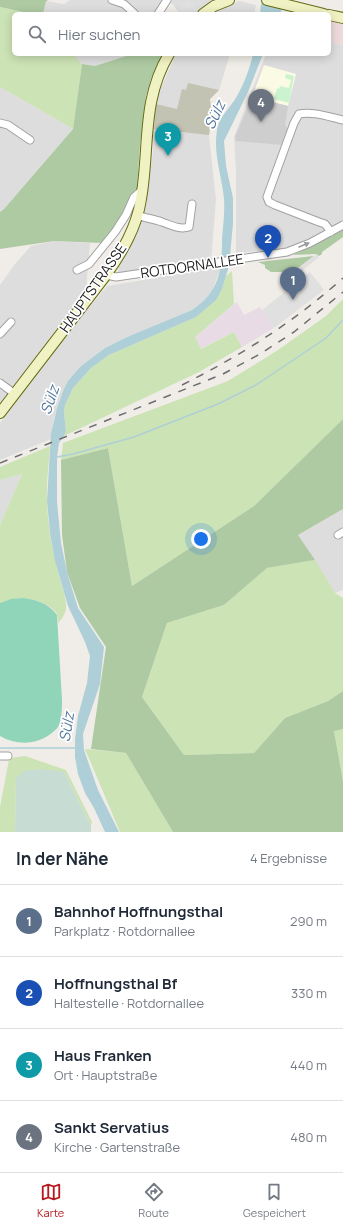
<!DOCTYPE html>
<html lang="de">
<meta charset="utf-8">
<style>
body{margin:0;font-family:Manrope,sans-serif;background:#f6f6f7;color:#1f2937}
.you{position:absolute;left:201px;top:539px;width:14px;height:14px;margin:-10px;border:3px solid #fff;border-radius:50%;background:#1a73e8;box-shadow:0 0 0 6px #1a73e833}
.badge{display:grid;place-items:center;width:26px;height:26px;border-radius:50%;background:#b7191c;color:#fff;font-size:13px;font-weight:700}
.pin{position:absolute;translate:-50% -33px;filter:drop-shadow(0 1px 2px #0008)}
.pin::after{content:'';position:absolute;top:21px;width:14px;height:12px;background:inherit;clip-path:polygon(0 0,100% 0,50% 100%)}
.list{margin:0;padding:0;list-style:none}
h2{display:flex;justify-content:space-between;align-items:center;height:52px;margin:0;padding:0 16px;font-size:17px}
h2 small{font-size:13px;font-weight:400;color:#747a83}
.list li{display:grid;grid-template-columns:26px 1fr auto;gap:12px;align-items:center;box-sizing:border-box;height:72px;padding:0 16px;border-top:1px solid #e0e1e3}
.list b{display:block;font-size:15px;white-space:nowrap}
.list p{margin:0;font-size:13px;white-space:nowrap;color:#747a83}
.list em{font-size:13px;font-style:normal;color:#747a83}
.icon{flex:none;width:22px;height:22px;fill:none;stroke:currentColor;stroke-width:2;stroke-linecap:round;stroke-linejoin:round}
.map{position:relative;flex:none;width:343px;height:832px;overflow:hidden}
.search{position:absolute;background:#fff;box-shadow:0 2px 10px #0003;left:12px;right:12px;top:12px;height:44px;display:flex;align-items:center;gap:10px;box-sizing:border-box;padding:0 14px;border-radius:6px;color:#747a83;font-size:15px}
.sheet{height:340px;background:#fff}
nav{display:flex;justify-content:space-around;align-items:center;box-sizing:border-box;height:56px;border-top:1px solid #e0e1e3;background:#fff;font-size:11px;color:#747a83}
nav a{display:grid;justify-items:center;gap:2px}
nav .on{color:#b7191c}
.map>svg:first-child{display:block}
.residential{fill:#dedddd}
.commercial{fill:#eedada}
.industrial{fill:#e8dbe6}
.education{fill:#fbfbe5}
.religious{fill:#cecece}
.construction{fill:#c3c3b4}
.grass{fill:#cce3b5}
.forest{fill:#aecaa2}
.wetland{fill:#c7dcd2}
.park{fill:#cbf3ce}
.pitch{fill:#90d4b9}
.parking{fill:#e0e0e0}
.water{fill:#aecfd7}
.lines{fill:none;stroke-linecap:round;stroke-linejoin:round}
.stream{stroke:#aecfd7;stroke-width:1.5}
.street-casing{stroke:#a1a1a1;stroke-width:9}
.secondary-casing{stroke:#636c13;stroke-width:12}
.street{stroke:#fff;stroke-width:7}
.secondary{stroke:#f1f2c3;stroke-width:10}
.rail{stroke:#6e6e6e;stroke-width:1.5;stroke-dasharray:8 8;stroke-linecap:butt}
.oneway{fill:#9b9b9b}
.labels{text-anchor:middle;stroke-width:3.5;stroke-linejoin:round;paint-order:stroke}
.street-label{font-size:14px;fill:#202020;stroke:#fff}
.water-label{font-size:15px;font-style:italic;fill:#547a9e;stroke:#fff}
</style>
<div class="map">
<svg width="343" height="832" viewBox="0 0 343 832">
<rect width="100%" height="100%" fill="#f0ede8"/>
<path class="residential" d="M 70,0 L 219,0 L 209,5 L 197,14 L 180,14 L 170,1 L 162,14 L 43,14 L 46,1 L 64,4 Z
M 239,1 L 256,5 L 254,14 L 211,14 L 214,11 Z
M 329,42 L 343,45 L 343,220 L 292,248 L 236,253 L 236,172 L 234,137 L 266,54 L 329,54 Z
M 73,54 L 127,54 L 126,56 L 95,66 L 82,64 Z
M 176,54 L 230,54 L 219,90 L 210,99 L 210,103 L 212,116 L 209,135 L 216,200 L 211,261 L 117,275 L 120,263 L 146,205 L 153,151 L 155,117 L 158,94 Z
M 0,87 L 73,129 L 4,209 L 0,212 Z
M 54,241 L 90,243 L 86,290 L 0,405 L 0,285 L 15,264 L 31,246 Z
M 221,267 L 212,291 L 200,304 L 192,310 L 127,337 L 105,348 L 81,366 L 60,399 L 54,418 L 51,439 L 0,460 L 0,423 L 85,312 L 107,286 Z
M 22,474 L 0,525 L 0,480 Z
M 343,509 L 343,590 L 335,593 L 298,535 Z"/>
<path class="commercial" d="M 329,21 L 343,23 L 343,45 L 329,42 Z"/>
<path class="industrial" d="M 237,302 L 244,315 L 260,307 L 274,328 L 242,347 L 234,332 L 200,349 L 195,337 Z"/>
<path class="education" d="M 264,65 L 296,74 L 288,106 L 252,97 Z"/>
<path class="religious" d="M 252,97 L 288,106 L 285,125 L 288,129 L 283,145 L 236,141 L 235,137 Z"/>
<path class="construction" d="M 188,83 L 219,90 L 210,99 L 212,116 L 209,135 L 154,129 L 156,104 L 177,109 L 182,89 L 186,90 Z"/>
<path class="grass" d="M 0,7 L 33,14 L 14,14 L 14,54 L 73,54 L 82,64 L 73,129 L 0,87 Z
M 232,271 L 234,304 L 195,337 L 201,349 L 234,332 L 242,347 L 199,372 L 64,436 L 66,431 L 64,413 L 65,405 L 73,388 L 91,368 L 109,355 L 196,317 L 222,289 L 226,276 Z
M 343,299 L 343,419 L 254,506 L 132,586 L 108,448 L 61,460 L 63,443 L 228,381 L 278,350 L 326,316 Z
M 50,446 C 49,464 46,483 47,502 C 48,532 55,563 64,593 C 67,605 68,613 58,623 C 58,620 58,617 57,614 C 54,609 50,607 45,604 C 30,596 15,597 0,603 L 0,525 L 22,474 L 0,480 L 0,467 Z
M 315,560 L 335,593 L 343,598 L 343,691 L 328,701 L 285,718 L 254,753 L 184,755 L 142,697 L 167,623 L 224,605 L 267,568 Z
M 343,729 L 343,781 L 334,730 Z
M 85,749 L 126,753 L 173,832 L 120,832 Z
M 25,756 L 66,770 L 92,822 L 91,826 L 64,772 L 16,778 L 15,832 L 0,832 L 0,807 L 9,760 L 11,758 Z"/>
<path class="forest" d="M 0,0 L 49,0 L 46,1 L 43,14 L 33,14 L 0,7 Z
M 127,54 L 163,54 L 151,79 L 146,96 L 140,145 L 137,188 L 121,220 L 103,243 L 54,241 L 0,249 L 0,212 L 4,209 L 73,129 L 82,64 L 95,66 L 126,56 Z
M 343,229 L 343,237 L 322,252 L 322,254 L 319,256 L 316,254 L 293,255 L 312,246 Z
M 314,256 L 288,276 L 285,272 L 271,272 L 265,268 L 265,265 L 258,262 Z
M 343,419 L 343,509 L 298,535 L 315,560 L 267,568 L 224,605 L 167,623 L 142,697 L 184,755 L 254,753 L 285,718 L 328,701 L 343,691 L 343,729 L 334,731 L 343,781 L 343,832 L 173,832 L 126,753 L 91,749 L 106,647 L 80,608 L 67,572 L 62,535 L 61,460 L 108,448 L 132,586 L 254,506 Z"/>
<path class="wetland" d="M 41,769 L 64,772 L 91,826 L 91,832 L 15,832 L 16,778 L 24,771 Z"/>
<path class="park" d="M 286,74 L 294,76 L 289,103 L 274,99 L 277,88 L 279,89 L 280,86 L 289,88 L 291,80 L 285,78 Z"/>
<path class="pitch" d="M 22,598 C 36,599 48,603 57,615 L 62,700 C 62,708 62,717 59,725 C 58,728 55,730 53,732 C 38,745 17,746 0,736 L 0,603 L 11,599 Z"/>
<path class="parking" d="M 189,0 L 199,11 L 196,14 L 181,14 L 178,10 Z
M 316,254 L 319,257 L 291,280 L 288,276 Z
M 310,272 L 324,290 L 274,328 L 262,310 Z"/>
<path class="water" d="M 264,0 L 285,0 L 280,14 L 260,14 L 261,4 Z
M 253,54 L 263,54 L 248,92 L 224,141 L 226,166 L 233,198 L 233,224 L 229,266 L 222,289 L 216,300 L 196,317 L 109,355 L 91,368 L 73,388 L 65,405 L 64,413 L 66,431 L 64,436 L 59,443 L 57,458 L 57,502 L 61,543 L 67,572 L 78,608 L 104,647 L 100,684 L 83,734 L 84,750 L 98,790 L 119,832 L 105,832 L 94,808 L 85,793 L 78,774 L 75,757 L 75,739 L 78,716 L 87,683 L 90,656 L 85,642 L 68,606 L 55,561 L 50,533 L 47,501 L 51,434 L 57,408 L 64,389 L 68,381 L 81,366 L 105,348 L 127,337 L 192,310 C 220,291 222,270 222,239 C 223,226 225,212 224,199 C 222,176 213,154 217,130 C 218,118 231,107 237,96 C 244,84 250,68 253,54 Z"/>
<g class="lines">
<path class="stream" d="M 57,457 L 73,454 L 134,437 L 218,404 L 256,385 L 326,338 L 343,320
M 0,748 L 76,748"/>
<defs>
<path id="street" d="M 112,0 L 124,4 L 135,14
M 158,14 L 167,0
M 0,123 L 8,125 L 30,140
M 137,215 C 145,218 154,219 162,222 C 171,225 179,230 189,227 L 192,204
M 331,232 L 325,224 L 319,222 L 275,205 L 269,202 L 267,197 L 294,123 L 299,114 C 313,111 329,117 343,120
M 77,270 L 89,264 L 115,232 L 126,215 L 134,197 L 143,189
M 106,275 L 116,277 L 287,252 L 310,243 L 343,225
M 0,334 L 11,322
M 0,383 L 15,394
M 338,535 L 343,532
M 0,756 L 8,756"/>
<path id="secondary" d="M 267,0 L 324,14
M 203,14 L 214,6 L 229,0
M 329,15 L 343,18
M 0,413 L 106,275 C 122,252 137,227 141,199 C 150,148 141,101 169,54"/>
</defs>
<use href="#street" class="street-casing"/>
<use href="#secondary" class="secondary-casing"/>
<use href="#street" class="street"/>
<use href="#secondary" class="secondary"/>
<path class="rail" d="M 182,385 C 240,356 294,322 343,278
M 0,463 L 223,374 L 260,354 L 294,332 L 343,292"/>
</g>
<defs><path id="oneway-solid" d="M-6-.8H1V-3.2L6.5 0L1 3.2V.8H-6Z"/></defs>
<use class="oneway" href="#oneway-solid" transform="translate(304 245) rotate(-23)"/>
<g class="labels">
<g class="street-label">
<text transform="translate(192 266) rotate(-8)" y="5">ROTDORNALLEE</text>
<text transform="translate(93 288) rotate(-55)" y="5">HAUPTSTRASSE</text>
</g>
<g class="water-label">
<text transform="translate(215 115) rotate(-65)" y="5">Sülz</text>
<text transform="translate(50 400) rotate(-71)" y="5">Sülz</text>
<text transform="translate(67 727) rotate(-81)" y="5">Sülz</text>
</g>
</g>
</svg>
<div class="you"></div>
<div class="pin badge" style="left:293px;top:300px;background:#5c6f8a">1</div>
<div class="pin badge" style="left:268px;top:258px;background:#1a4fb4">2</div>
<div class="pin badge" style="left:168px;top:156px;background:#0f9aa8">3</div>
<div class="pin badge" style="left:261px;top:122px;background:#6b7280">4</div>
<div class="search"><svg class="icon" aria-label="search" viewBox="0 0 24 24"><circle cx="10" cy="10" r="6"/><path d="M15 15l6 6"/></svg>Hier suchen</div>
</div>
<section class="sheet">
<h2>In der Nähe<small>4 Ergebnisse</small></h2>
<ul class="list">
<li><span class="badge" style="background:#5c6f8a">1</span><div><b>Bahnhof Hoffnungsthal</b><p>Parkplatz · Rotdornallee</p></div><em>290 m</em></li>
<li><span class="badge" style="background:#1a4fb4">2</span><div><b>Hoffnungsthal Bf</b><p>Haltestelle · Rotdornallee</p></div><em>330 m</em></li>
<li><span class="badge" style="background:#0f9aa8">3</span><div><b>Haus Franken</b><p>Ort · Hauptstraße</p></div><em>440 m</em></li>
<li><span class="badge" style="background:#6b7280">4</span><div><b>Sankt Servatius</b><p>Kirche · Gartenstraße</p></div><em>480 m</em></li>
</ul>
</section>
<nav>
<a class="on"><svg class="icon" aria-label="map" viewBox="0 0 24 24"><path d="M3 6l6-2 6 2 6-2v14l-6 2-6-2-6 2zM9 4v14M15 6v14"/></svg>Karte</a>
<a><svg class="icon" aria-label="directions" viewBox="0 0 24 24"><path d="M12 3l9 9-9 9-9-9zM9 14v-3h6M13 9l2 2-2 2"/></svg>Route</a>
<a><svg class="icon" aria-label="saved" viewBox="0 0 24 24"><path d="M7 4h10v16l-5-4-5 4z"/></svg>Gespeichert</a>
</nav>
